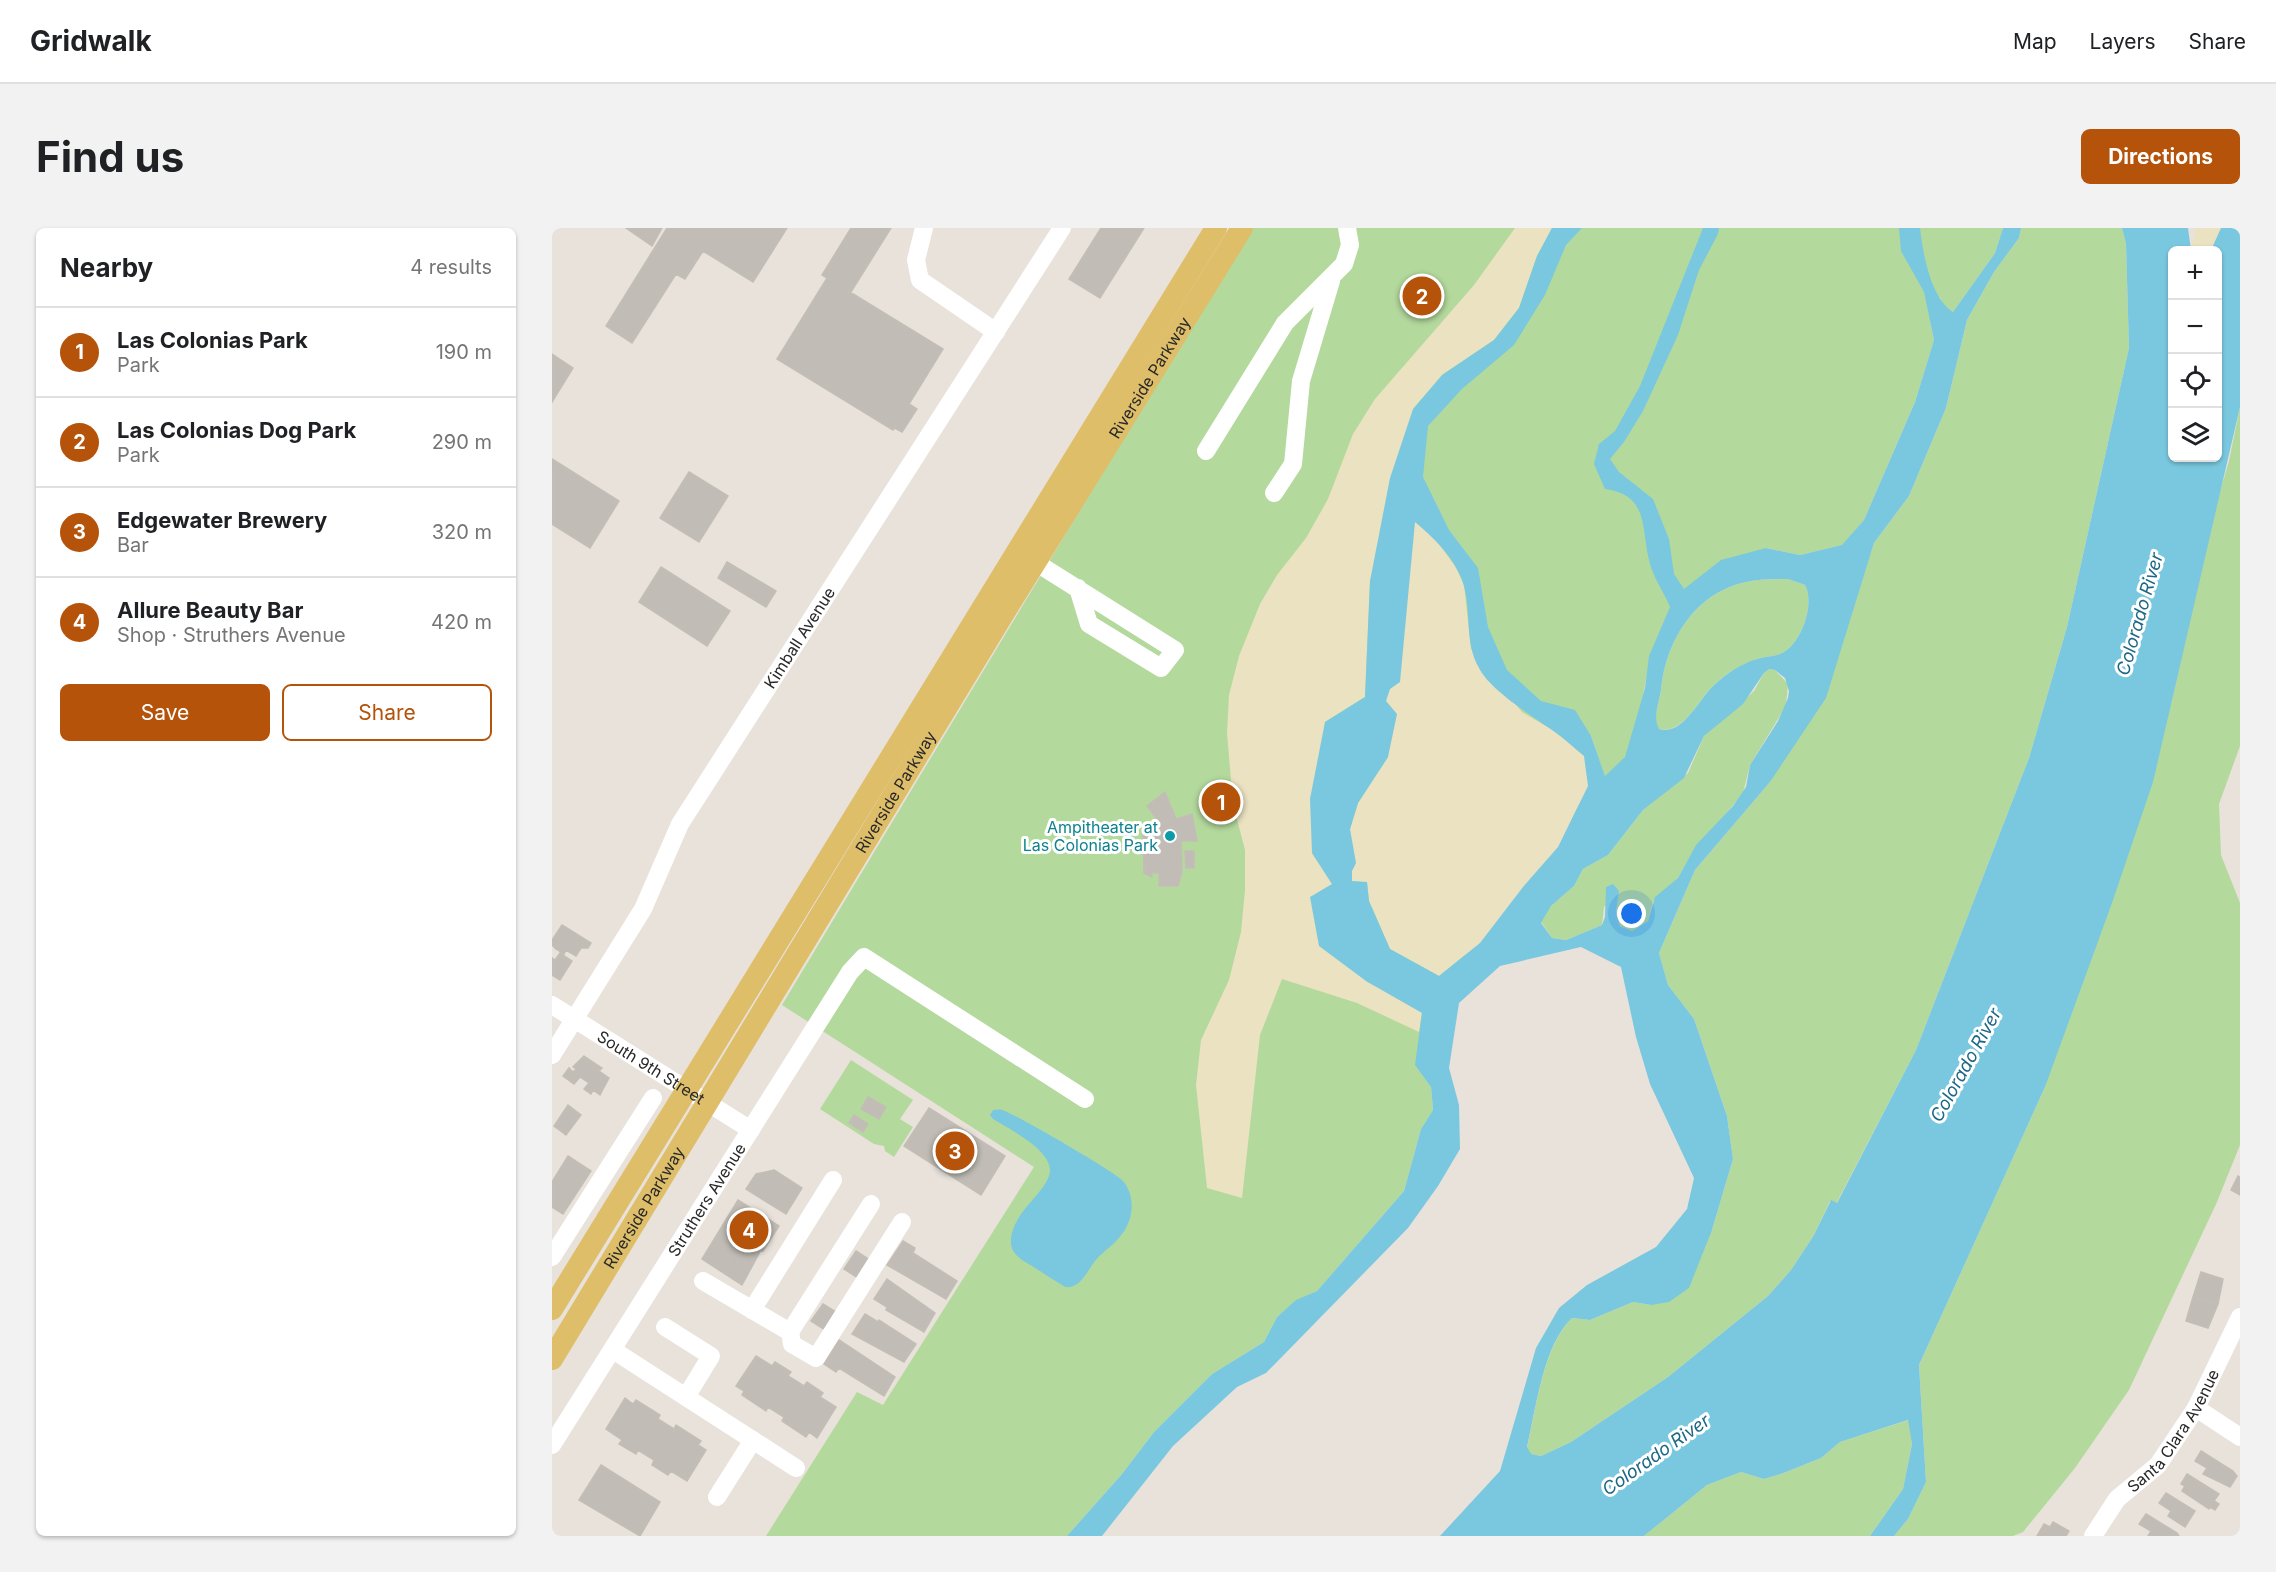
<!DOCTYPE html>
<meta charset="utf-8">
<style>
body{margin:0;font-family:Inter,sans-serif;background:#f2f2f2;color:#202124}
.controls{position:absolute;right:18px;top:18px;display:grid;overflow:hidden;border-radius:9px;box-shadow:0 2px 4px #0004}
.controls button{width:54px;height:54px;display:grid;place-items:center;padding:0;border:0;border-bottom:2px solid #e0e0e0;background:#fff;color:#202124;font:30px sans-serif}
.you{position:absolute;left:1080px;top:686px;width:21px;height:21px;margin:-15px;border:4px solid #fff;border-radius:50%;background:#1a73e8;box-shadow:0 0 0 9px #1a73e833}
.badge{display:grid;place-items:center;width:39px;height:39px;border-radius:50%;background:#b45309;color:#fff;font-size:20px;font-weight:700}
.pin{position:absolute;translate:-50% -50%;border:3px solid #fff;box-shadow:0 2px 6px #0006}
.list{margin:0;padding:0;list-style:none}
h2{display:flex;justify-content:space-between;align-items:center;height:78px;margin:0;padding:0 24px;font-size:26px}
h2 small{font-size:20px;font-weight:400;color:#757577}
.list li{display:grid;grid-template-columns:39px 1fr auto;gap:18px;align-items:center;box-sizing:border-box;height:90px;padding:0 24px;border-top:2px solid #e0e0e0}
.list b{display:block;font-size:22px;white-space:nowrap}
.list p{margin:0;font-size:20px;white-space:nowrap;color:#757577}
.list em{font-size:20px;font-style:normal;color:#757577}
.actions{display:flex;gap:12px;padding:18px 24px}
.actions a{flex:1;padding:14px 0;border:2px solid #b45309;border-radius:9px;text-align:center;font-size:21px;color:#b45309}
.actions .main{background:#b45309;color:#fff}
.icon{flex:none;width:33px;height:33px;fill:none;stroke:currentColor;stroke-width:2;stroke-linecap:round;stroke-linejoin:round}
.map{position:relative;flex:none;width:1688px;height:1308px;overflow:hidden;border-radius:9px}
header{display:flex;align-items:center;gap:36px;box-sizing:border-box;height:84px;padding:0 30px;background:#fff;border-bottom:2px solid #e0e0e0}
header strong{font-size:28px}
nav{display:flex;gap:33px;margin-inline-start:auto;font-size:21px}
.intro{display:flex;align-items:center;justify-content:space-between;box-sizing:border-box;height:144px;padding:0 36px}
h1{margin:0;font-size:42px}
.button{padding:15px 27px;border-radius:9px;background:#b45309;color:#fff;font-size:21px;font-weight:700}
main{display:flex;gap:36px;padding:0 36px}
aside{flex:1;background:#fff;border-radius:9px;box-shadow:0 2px 4px #0004}
.map>svg:first-child{display:block}
.green{fill:#b4d99d}
.sand{fill:#eae2c1}
.water{fill:#7ac8df;fill-rule:evenodd}
.building{fill:#c1bdb6;stroke:#c3beb5;stroke-width:1.5}
.lines{fill:none;stroke-linecap:round;stroke-linejoin:round}
.minor{stroke:#fff;stroke-width:18}
.major{stroke:#dfbe6a;stroke-width:22}
.culture-dot{fill:#0f9aa8;stroke:#fff;stroke-width:2}
.labels{text-anchor:middle;stroke-width:6;stroke-linejoin:round;paint-order:stroke}
.street-label{font-size:16px;fill:#282828;stroke:#fff}
.culture-label{font-size:16px;fill:#0d838f;stroke:#fff;text-anchor:end}
.water-label{font-size:18px;font-style:italic;fill:#1d6787;stroke:#fff}
</style>
<header>
<strong>Gridwalk</strong>
<nav><a>Map</a><a>Layers</a><a>Share</a></nav>
</header>
<div class="intro"><h1>Find us</h1><a class="button">Directions</a></div>
<main>
<aside>
<h2>Nearby<small>4 results</small></h2>
<ul class="list">
<li><span class="badge">1</span><div><b>Las Colonias Park</b><p>Park</p></div><em>190 m</em></li>
<li><span class="badge">2</span><div><b>Las Colonias Dog Park</b><p>Park</p></div><em>290 m</em></li>
<li><span class="badge">3</span><div><b>Edgewater Brewery</b><p>Bar</p></div><em>320 m</em></li>
<li><span class="badge">4</span><div><b>Allure Beauty Bar</b><p>Shop · Struthers Avenue</p></div><em>420 m</em></li>
</ul>
<div class="actions"><a class="main">Save</a><a>Share</a></div>
</aside>
<div class="map">
<svg width="1688" height="1308" viewBox="0 0 1688 1308">
<rect width="100%" height="100%" fill="#e8e2db"/>
<path class="green" d="M 698,0 L 1451,0 L 1443,25 L 1401,84 L 1391,77 L 1388,69 L 1378,92 L 1382,112 L 1363,174 L 1312,292 L 1291,317 L 1248,327 L 1214,320 L 1106,410 C 1090,444 1092,498 1073,529 C 1069,536 1059,543 1053,549 L 1039,508 L 1026,579 L 1020,592 L 1012,595 L 920,711 L 879,859 L 881,882 L 869,901 L 852,963 L 765,1063 L 744,1073 L 725,1089 L 712,1114 L 660,1146 L 602,1204 L 570,1246 L 515,1308 L 214,1308 L 305,1164 L 331,1177 L 482,939 L 230,777 Z
M 1469,0 L 1570,0 L 1574,16 L 1577,120 L 1515,399 L 1477,530 L 1364,822 L 1284,976 L 1278,973 L 1262,1007 L 1239,1042 L 1216,1068 L 1116,1149 L 1019,1214 L 989,1228 L 978,1226 L 975,1220 C 984,1181 991,1118 1020,1090 L 1038,1092 L 1081,1074 L 1099,1077 L 1160,1002 L 1181,931 L 1175,888 L 1142,791 L 1116,757 L 1107,725 L 1143,642 L 1218,554 L 1288,420 L 1322,315 L 1357,268 L 1394,180 L 1415,92 L 1442,44 L 1467,10 Z
M 1688,179 L 1688,518 L 1667,576 L 1669,627 L 1688,675 L 1688,917 L 1665,974 L 1577,1162 L 1523,1240 L 1471,1304 L 1461,1308 L 1342,1308 L 1356,1291 L 1374,1254 L 1367,1137 L 1493,859 L 1677,233 Z
M 1236,351 L 1253,357 C 1263,376 1250,413 1232,424 C 1224,429 1214,428 1205,431 C 1187,437 1171,447 1158,461 C 1145,475 1130,507 1106,501 C 1100,487 1108,474 1109,461 C 1114,412 1144,364 1194,354 C 1208,351 1222,351 1236,351 Z
M 1217,441 L 1223,442 L 1236,456 L 1234,478 L 1198,537 L 1191,565 L 1137,631 L 1126,650 L 1101,674 L 1096,693 L 1080,704 L 1068,698 L 1064,685 L 1067,663 L 1052,679 L 1050,697 L 1014,712 L 1000,710 L 989,694 L 999,678 L 1022,658 L 1031,641 L 1056,627 L 1091,582 L 1136,545 L 1152,508 L 1202,463 L 1212,445 Z
M 299,832 L 361,872 L 348,891 L 361,899 L 342,929 L 333,923 L 332,918 L 322,916 L 268,881 Z
M 1357,1192 L 1360,1216 L 1351,1261 L 1318,1308 L 1092,1308 L 1155,1257 L 1189,1244 L 1212,1251 L 1229,1246 L 1269,1230 L 1288,1214 Z"/>
<path class="sand" d="M 963,0 L 1000,0 L 985,28 L 967,80 L 942,112 L 890,147 L 818,353 L 813,469 L 773,494 L 760,625 L 780,656 L 814,753 L 870,784 L 867,804 L 805,775 L 730,751 L 708,807 L 690,970 L 655,960 L 644,857 L 649,812 L 677,752 L 689,704 L 693,662 L 693,622 L 681,576 L 675,505 L 677,467 L 687,428 L 708,376 L 725,347 L 754,310 L 776,271 L 801,206 L 823,171 L 922,57 Z
M 1644,0 L 1669,0 L 1659,22 L 1639,22 Z
M 862,293 L 882,309 L 903,338 L 912,356 L 919,421 L 970,484 L 1001,502 L 1033,528 L 1036,558 L 1006,619 L 971,659 L 928,715 L 887,748 L 838,721 L 817,673 L 815,655 L 800,653 L 798,601 L 806,575 L 836,529 L 834,473 Z"/>
<path class="water" d="M 1000,0 L 1030,0 L 1014,17 L 993,67 L 962,117 L 910,161 L 876,198 L 871,249 L 897,302 L 926,340 L 936,399 L 955,442 L 989,473 L 1023,482 L 1039,508 L 1053,548 L 1073,529 L 1093,460 L 1097,428 L 1118,379 C 1112,364 1100,348 1097,332 C 1089,299 1097,267 1053,261 L 1042,236 L 1047,216 L 1063,203 L 1088,158 L 1151,0 L 1167,0 L 1166,6 L 1147,42 L 1126,107 L 1091,183 L 1072,214 L 1058,231 L 1067,244 L 1101,271 L 1117,311 L 1122,346 L 1132,361 L 1169,332 L 1214,320 L 1248,327 L 1290,317 L 1312,292 L 1363,174 L 1382,112 L 1372,64 L 1349,23 L 1347,0 L 1368,0 C 1371,25 1378,69 1401,84 L 1443,25 L 1451,0 L 1469,0 L 1467,10 L 1442,44 L 1415,92 L 1394,180 L 1357,268 L 1322,315 L 1274,470 L 1218,554 L 1143,642 L 1107,725 L 1116,757 L 1142,791 L 1175,888 L 1181,931 L 1160,1002 L 1137,1060 L 1117,1074 L 1099,1077 L 1081,1074 L 1038,1092 L 1020,1090 C 991,1117 984,1181 975,1219 L 979,1226 L 989,1228 L 1019,1214 L 1116,1149 L 1216,1068 L 1239,1042 L 1262,1007 L 1279,972 L 1285,975 L 1364,822 L 1477,530 L 1515,399 L 1577,120 L 1574,16 L 1570,0 L 1636,0 L 1639,22 L 1620,22 L 1620,230 L 1666,230 L 1666,22 L 1659,22 L 1669,0 L 1688,0 L 1688,179 L 1601,554 L 1560,675 L 1493,859 L 1367,1137 L 1374,1254 L 1356,1291 L 1342,1308 L 1318,1308 L 1351,1261 L 1360,1216 L 1356,1192 L 1288,1214 L 1269,1230 L 1229,1246 L 1212,1251 L 1189,1244 L 1155,1257 L 1092,1308 L 888,1308 L 948,1243 L 984,1120 L 1007,1080 L 1035,1057 L 1104,1019 L 1135,981 L 1142,950 L 1098,856 L 1084,809 L 1069,739 L 1029,719 L 948,738 L 907,775 L 897,840 L 907,877 L 908,921 L 886,958 L 856,1000 L 714,1145 L 685,1159 L 621,1218 L 550,1308 L 515,1308 L 570,1246 L 602,1204 L 660,1146 L 712,1114 L 725,1089 L 744,1072 L 765,1063 L 852,963 L 869,901 L 881,882 L 879,859 L 863,837 L 870,785 L 814,753 L 767,718 L 758,669 L 780,656 L 760,625 L 758,571 L 773,494 L 813,469 L 818,353 L 838,250 L 861,181 L 890,147 L 942,112 L 967,80 L 985,28 ZM 863,294 C 882,310 903,330 911,355 C 920,383 912,414 927,440 C 938,462 980,488 1000,502 C 1012,510 1022,520 1032,528 L 1036,558 L 1006,619 L 971,659 L 928,715 L 887,748 L 838,721 L 817,673 L 815,654 L 800,653 L 800,643 L 804,635 L 798,601 L 806,575 L 836,529 L 845,486 L 834,473 L 838,461 L 848,454 ZM 1236,351 L 1253,357 C 1263,376 1250,413 1232,424 C 1224,429 1214,428 1205,431 C 1188,436 1174,446 1162,457 C 1146,472 1131,508 1107,501 C 1100,487 1108,474 1109,461 C 1114,412 1144,364 1194,354 C 1208,351 1222,351 1236,351 ZM 1217,441 L 1223,442 L 1233,450 L 1237,463 L 1236,470 L 1226,493 L 1198,537 L 1194,559 L 1181,578 L 1144,617 L 1126,650 L 1103,669 L 1096,693 L 1080,703 L 1068,698 L 1064,685 L 1067,663 L 1061,656 L 1054,659 L 1053,689 L 1050,697 L 1014,712 L 1000,710 L 989,695 L 999,678 L 1022,658 L 1031,641 L 1056,627 L 1091,582 L 1132,550 L 1152,508 L 1191,476 L 1212,445 Z
M 441,882 C 444,882 447,881 450,882 C 462,885 565,945 571,953 C 582,966 582,986 574,1000 C 563,1018 554,1020 543,1033 C 536,1042 528,1061 514,1059 C 512,1059 485,1041 480,1038 C 471,1033 460,1027 459,1016 C 457,984 499,963 498,941 C 496,920 457,901 441,891 L 438,887 Z"/>
<path class="building" d="M 74,0 L 110,0 L 100,18 Z
M 115,0 L 235,0 L 201,54 L 151,23 L 133,51 L 124,46 L 80,115 L 54,98 Z
M 299,0 L 339,0 L 299,64 L 270,47 Z
M 549,0 L 592,0 L 548,70 L 517,51 Z
M 275,50 L 391,121 L 357,176 L 365,181 L 350,204 L 343,200 L 341,202 L 225,131 Z
M 0,126 L 21,140 L 0,174 Z
M 0,231 L 67,273 L 38,320 L 0,296 Z
M 137,244 L 176,268 L 147,314 L 108,290 Z
M 175,334 L 224,363 L 214,379 L 166,350 Z
M 109,339 L 178,383 L 155,418 L 87,374 Z
M 613,564 L 624,591 L 640,586 L 645,613 L 629,613 L 630,644 L 626,658 L 607,658 L 607,645 L 600,645 L 600,649 L 592,645 L 591,603 L 595,603 L 595,599 L 598,599 L 598,604 L 605,603 L 605,591 L 595,578 Z
M 633,623 L 642,623 L 642,640 L 634,640 Z
M 10,697 L 39,715 L 36,720 L 29,720 L 24,728 L 14,722 L 12,726 L 4,721 L 0,717 L 0,712 Z
M 8,725 L 20,733 L 8,752 L 0,747 L 0,730 L 3,732 Z
M 32,828 L 50,840 L 47,843 L 57,850 L 48,867 L 41,862 L 39,866 L 32,861 L 37,855 L 28,849 L 22,856 L 11,848 L 17,840 L 21,844 L 24,841 L 21,839 Z
M 316,869 L 334,879 L 327,891 L 309,881 Z
M 16,877 L 29,887 L 14,907 L 2,898 Z
M 377,880 L 453,928 L 429,967 L 352,918 Z
M 302,887 L 316,896 L 311,904 L 297,895 Z
M 16,928 L 39,943 L 11,986 L 0,979 L 0,954 Z
M 222,942 L 250,960 L 234,986 L 194,961 L 204,946 Z
M 1686,948 L 1688,949 L 1688,967 L 1679,962 Z
M 186,972 L 227,998 L 211,1023 L 209,1022 L 190,1057 L 150,1031 Z
M 351,1013 L 363,1020 L 361,1025 L 405,1053 L 394,1071 L 335,1037 Z
M 304,1023 L 318,1032 L 306,1050 L 292,1041 Z
M 1649,1044 L 1671,1051 L 1666,1076 L 1641,1069 Z
M 335,1051 L 383,1085 L 372,1104 L 334,1082 L 335,1079 L 322,1071 Z
M 1641,1069 L 1666,1076 L 1656,1100 L 1634,1093 Z
M 271,1076 L 284,1084 L 273,1102 L 259,1093 Z
M 313,1086 L 326,1094 L 327,1092 L 364,1116 L 352,1134 L 300,1106 Z
M 287,1112 L 343,1149 L 332,1168 L 287,1140 L 284,1144 L 272,1136 Z
M 204,1128 L 220,1138 L 223,1134 L 239,1144 L 236,1148 L 252,1158 L 255,1154 L 271,1165 L 268,1169 L 284,1179 L 265,1210 L 257,1204 L 254,1209 L 230,1193 L 232,1189 L 216,1179 L 214,1183 L 190,1167 L 192,1163 L 184,1158 Z
M 73,1170 L 81,1176 L 84,1172 L 108,1187 L 106,1191 L 122,1201 L 124,1197 L 149,1213 L 146,1217 L 154,1222 L 135,1253 L 119,1243 L 116,1247 L 100,1237 L 102,1232 L 86,1222 L 84,1226 L 67,1216 L 70,1212 L 54,1201 Z
M 1649,1223 L 1681,1243 L 1685,1248 L 1678,1259 L 1651,1246 L 1655,1240 L 1643,1233 Z
M 49,1237 L 108,1274 L 88,1308 L 27,1272 Z
M 1635,1246 L 1667,1266 L 1662,1273 L 1667,1276 L 1663,1282 L 1658,1279 L 1657,1281 L 1630,1263 L 1633,1258 L 1629,1256 Z
M 1614,1265 L 1643,1283 L 1633,1299 L 1616,1288 L 1619,1283 L 1607,1275 Z
M 1594,1286 L 1625,1305 L 1627,1308 L 1596,1308 L 1599,1303 L 1587,1296 Z
M 1501,1294 L 1517,1303 L 1514,1308 L 1485,1308 L 1492,1296 L 1498,1299 Z"/>
<g class="lines">
<g class="minor">
<path d="M 372,0 L 364,32 L 368,52 L 444,104"/>
<path d="M 654,223 L 733,95 L 792,36 L 798,17 L 795,0"/>
<path d="M 722,265 L 741,236 L 749,153 L 779,53"/>
<path d="M 483,334 L 623,422 L 609,440 L 537,396 L 526,360"/>
<path id="s1" d="M 0,777 L 199,902"/>
<path id="s2" d="M 0,827 L 91,681 L 128,596 L 510,0"/>
<path d="M 0,1029 L 101,870"/>
<path d="M 151,1053 L 238,1104 L 240,1116 L 264,1130 L 350,994"/>
<path d="M 200,1082 L 281,952"/>
<path d="M 113,1099 L 159,1128 L 134,1169"/>
<path d="M 238,1104 L 319,976"/>
<path d="M 61,1122 L 244,1240"/>
<path d="M 1644,1180 L 1688,1209"/>
<path id="s3" d="M 0,1217 L 298,744 L 312,729 L 533,871"/>
<path d="M 165,1269 L 201,1212"/>
<path id="s4" d="M 1541,1308 L 1565,1271 L 1606,1237 L 1644,1180 L 1688,1089"/>
</g>
<g class="major">
<path d="M 0,1081 L 664,0"/>
<path id="s5" d="M 0,1131 L 450,388 L 690,0"/>
</g>
</g>
<circle class="culture-dot" cx="618" cy="608" r="6"/>
<g class="labels">
<g class="street-label">
<text dy="6" stroke="none"><textPath href="#s5" startOffset="1149">Riverside Parkway</textPath></text>
<text dy="6" stroke="none"><textPath href="#s2" startOffset="486">Kimball Avenue</textPath></text>
<text dy="6" stroke="none"><textPath href="#s5" startOffset="663">Riverside Parkway</textPath></text>
<text dy="6" stroke="none"><textPath href="#s1" startOffset="117">South 9th Street</textPath></text>
<text dy="6" stroke="none"><textPath href="#s3" startOffset="290">Struthers Avenue</textPath></text>
<text dy="6" stroke="none"><textPath href="#s5" startOffset="177">Riverside Parkway</textPath></text>
<text dy="6" stroke="none"><textPath href="#s4" startOffset="134">Santa Clara Avenue</textPath></text>
</g>
<g class="culture-label">
<text x="606" y="605">Ampitheater at<tspan x="606" dy="18">Las Colonias Park</tspan></text>
</g>
<g class="water-label">
<text transform="translate(1588 386) rotate(-74)" y="6">Colorado River</text>
<text transform="translate(1414 837) rotate(-61)" y="6">Colorado River</text>
<text transform="translate(1104 1227) rotate(-35)" y="6">Colorado River</text>
</g>
</g>
</svg>
<div class="controls">
<button>+</button>
<button>−</button>
<button><svg class="icon" aria-label="locate" viewBox="0 0 24 24"><circle cx="12" cy="12" r="6"/><path d="M12 2v4M12 18v4M2 12h4M18 12h4"/></svg></button>
<button><svg class="icon" aria-label="layers" viewBox="0 0 24 24"><path d="M12 4l9 5-9 5-9-5zM3 14l9 5 9-5"/></svg></button>
</div>
<div class="you"></div>
<div class="pin badge" style="left:669px;top:574px">1</div>
<div class="pin badge" style="left:870px;top:68px">2</div>
<div class="pin badge" style="left:403px;top:923px">3</div>
<div class="pin badge" style="left:197px;top:1002px">4</div>
</div>
</main>
